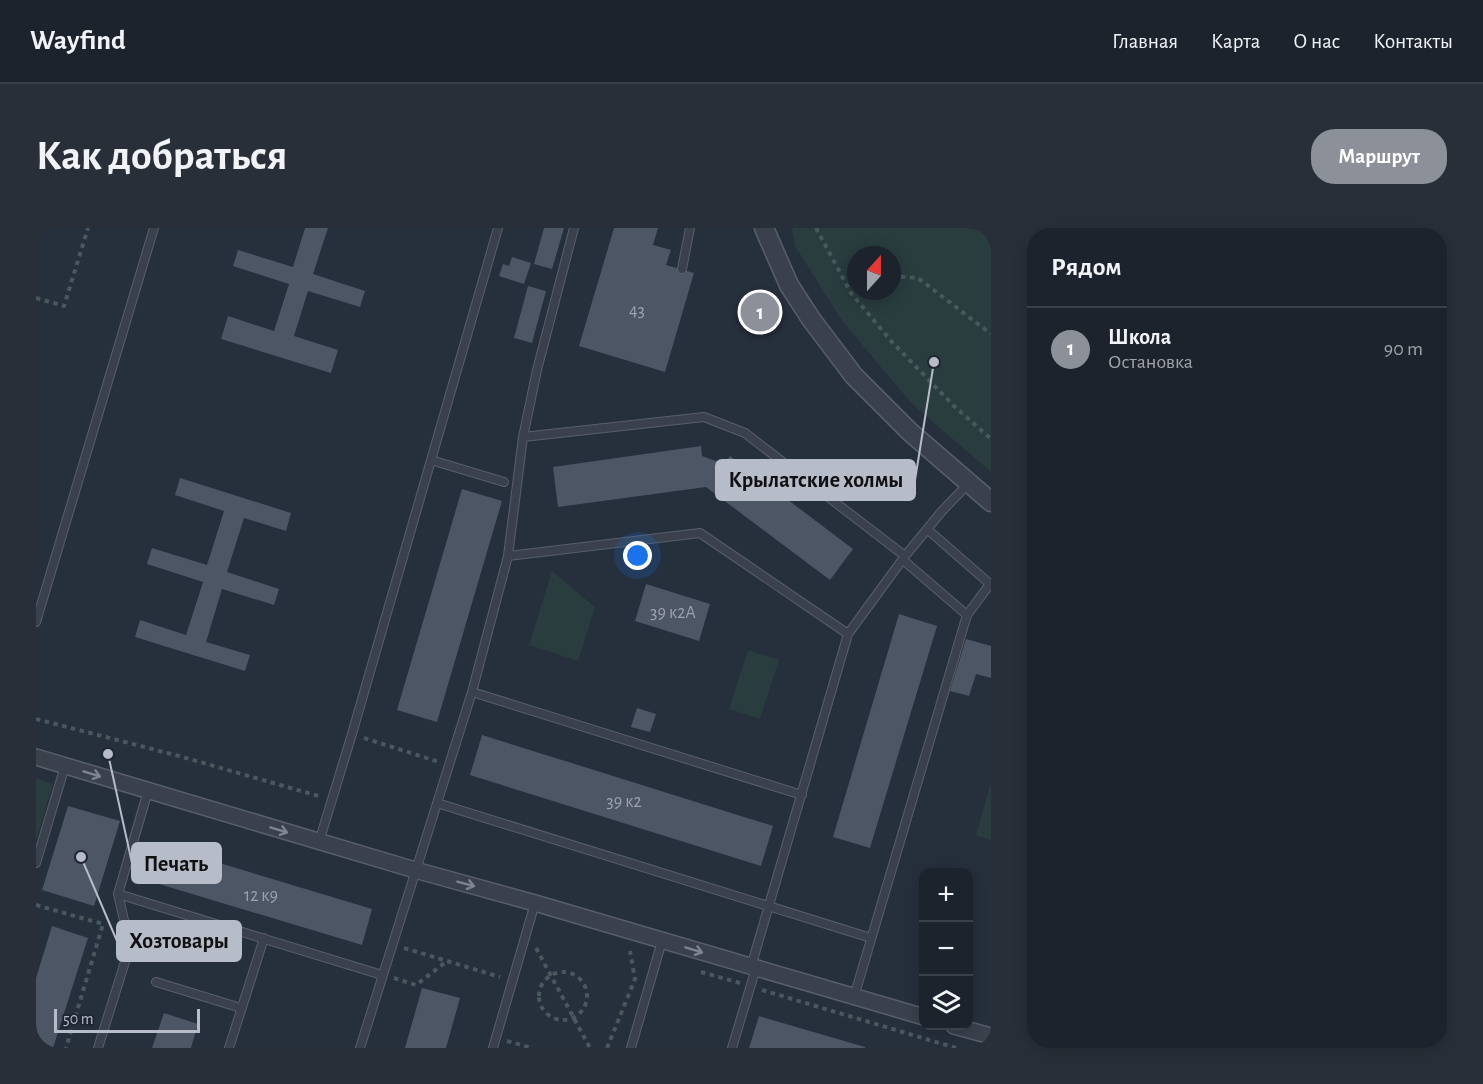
<!DOCTYPE html>
<html lang="ru">
<meta charset="utf-8">
<style>
body{margin:0;font-family:"Alegreya Sans",sans-serif;background:#292f39;color:#f1f3f6}
.controls{position:absolute;right:18px;bottom:18px;display:grid;overflow:hidden;border-radius:12px;box-shadow:0 3px 15px #0003}
.controls button{width:54px;height:54px;display:grid;place-items:center;padding:0;border:0;border-bottom:2px solid #3a4049;background:#1c232d;color:#f1f3f6;font:30px sans-serif}
.compass{position:absolute;left:811px;top:18px;width:54px;height:54px;border-radius:50%;background:#1c232d;box-shadow:0 3px 15px #0003;rotate:21deg}
.scale{position:absolute;left:18px;bottom:15px;width:146px;box-sizing:border-box;padding-left:6px;border:3px solid #b6bcc8;border-top:0;font-size:16px;line-height:21px;white-space:nowrap;color:#b6bcc8;-webkit-text-stroke:4px #1f2632;paint-order:stroke}
.you{position:absolute;left:602px;top:328px;width:21px;height:21px;margin:-15px;border:4px solid #fff;border-radius:50%;background:#1a73e8;box-shadow:0 0 0 9px #1a73e833}
.badge{display:grid;place-items:center;width:39px;height:39px;border-radius:50%;background:#8c9099;color:#fff;font-size:20px;font-weight:700}
.pin{position:absolute;translate:-50% -50%;border:3px solid #fff;box-shadow:0 2px 6px #0006}
.list{margin:0;padding:0;list-style:none}
h2{display:flex;justify-content:space-between;align-items:center;height:78px;margin:0;padding:0 24px;font-size:26px}
h2 small{font-size:20px;font-weight:400;color:#a0a4aa}
.list li{display:grid;grid-template-columns:39px 1fr auto;gap:18px;align-items:center;box-sizing:border-box;height:84px;padding:0 24px;border-top:2px solid #3a4049}
.list b{display:block;font-size:22px;white-space:nowrap}
.list p{margin:0;font-size:20px;white-space:nowrap;color:#a0a4aa}
.list em{font-size:20px;font-style:normal;color:#a0a4aa}
.icon{flex:none;width:33px;height:33px;fill:none;stroke:currentColor;stroke-width:2;stroke-linecap:round;stroke-linejoin:round}
.map{position:relative;flex:none;width:955px;height:820px;overflow:hidden;border-radius:24px}
header{display:flex;align-items:center;gap:36px;box-sizing:border-box;height:84px;padding:0 30px;background:#1c232d;border-bottom:2px solid #3a4049}
header strong{font-size:28px}
nav{display:flex;gap:33px;margin-inline-start:auto;font-size:21px}
.intro{display:flex;align-items:center;justify-content:space-between;box-sizing:border-box;height:144px;padding:0 36px}
h1{margin:0;font-size:42px}
.button{padding:15px 27px;border-radius:24px;background:#8c9099;color:#fff;font-size:21px;font-weight:700}
main{display:flex;gap:36px;padding:0 36px}
aside{flex:1;background:#1c232d;border-radius:24px;box-shadow:0 3px 15px #0003}
.map>svg:first-child{display:block}
.green{fill:#293c3e;fill-rule:evenodd}
.building{fill:#4c5665}
.lines{fill:none;stroke-linecap:round;stroke-linejoin:round}
.service-casing{stroke:#585f6b;stroke-width:10}
.minor-casing{stroke:#585f6b;stroke-width:18}
.tertiary-casing{stroke:#585f6b;stroke-width:21}
.path{stroke:#48595c;stroke-width:4;stroke-dasharray:4.5 4.5;stroke-linecap:butt}
.service{stroke:#3a414d;stroke-width:8}
.minor{stroke:#3a414d;stroke-width:15}
.tertiary{stroke:#3a414d;stroke-width:18}
.oneway{stroke:#7e8591}
.labels{text-anchor:middle;stroke-width:4.5;stroke-linejoin:round;paint-order:stroke}
.number-label{font-size:18px;fill:#9ca2af}
.leader{fill:none;stroke:#b6bcc8;stroke-width:2}
.callout-dot{fill:#b6bcc8;stroke:#1f2632;stroke-width:2}
.callout{fill:#b6bcc8;stroke:#b6bcc8;stroke-width:2}
.callout-label{font-size:22px;text-anchor:middle;font-weight:bold;fill:#111}
</style>
<header>
<strong>Wayfind</strong>
<nav><a>Главная</a><a>Карта</a><a>О нас</a><a>Контакты</a></nav>
</header>
<div class="intro"><h1>Как добраться</h1><a class="button">Маршрут</a></div>
<main>
<div class="map">
<svg width="955" height="820" viewBox="0 0 955 820">
<rect width="100%" height="100%" fill="#262f3c"/>
<path class="green" d="M 756,0 L 955,0 L 955,244 L 875,175 L 807,94 L 759,18 ZM 820,27 L 856,27 L 856,63 L 820,63 Z
M 516,343 L 559,379 L 542,433 L 493,417 Z
M 712,422 L 743,432 L 724,491 L 693,481 Z
M 0,550 L 17,556 L 0,613 Z
M 955,554 L 955,612 L 940,607 Z"/>
<path class="building" d="M 269,0 L 292,0 L 277,46 L 329,63 L 324,79 L 272,63 L 258,108 L 302,122 L 295,145 L 185,111 L 192,88 L 238,103 L 253,56 L 197,38 L 202,22 L 257,39 Z
M 508,0 L 528,0 L 516,41 L 498,36 Z
M 578,0 L 622,0 L 617,17 L 635,22 L 630,37 L 658,45 L 629,144 L 543,118 Z
M 476,29 L 495,35 L 488,56 L 463,48 L 467,36 L 473,38 Z
M 492,58 L 510,63 L 496,115 L 478,110 Z
M 665,218 L 666,228 L 688,236 L 694,228 L 817,321 L 794,352 L 670,259 L 522,279 L 517,239 Z
M 144,250 L 255,285 L 250,303 L 208,290 L 191,344 L 243,361 L 238,377 L 186,361 L 170,414 L 214,427 L 209,443 L 99,409 L 104,392 L 150,407 L 167,354 L 111,336 L 116,320 L 171,337 L 188,283 L 139,267 Z
M 426,261 L 466,273 L 401,494 L 361,482 Z
M 610,356 L 674,376 L 663,413 L 599,393 Z
M 863,386 L 901,398 L 834,620 L 797,609 Z
M 930,411 L 955,418 L 955,450 L 940,446 L 933,468 L 914,463 Z
M 601,480 L 620,486 L 614,504 L 595,499 Z
M 446,507 L 737,598 L 725,638 L 434,547 Z
M 32,578 L 84,593 L 58,678 L 6,662 Z
M 124,617 L 336,681 L 326,717 L 113,653 Z
M 16,698 L 52,710 L 17,820 L 0,820 L 0,750 Z
M 386,760 L 424,770 L 410,820 L 369,820 Z
M 128,785 L 162,796 L 155,820 L 116,820 Z
M 723,788 L 829,819 L 829,820 L 713,820 Z"/>
<g class="lines">
<defs>
<path id="service" d="M 646,41 L 654,0
M 487,209 L 501,142 L 538,0
M 395,232 L 468,254
M 472,328 L 664,305 L 812,406 L 869,328
M 867,332 L 931,387
M 0,394 L 118,0
M 436,464 L 766,567
M 112,563 L 82,666 L 346,747
M 401,575 L 835,710
M 283,614 L 316,506 L 462,0
M 0,635 L 29,538
M 715,739 L 812,406
M 120,754 L 205,780
M 818,769 L 931,387 L 954,356 L 891,301
M 62,820 L 94,718 L 82,666
M 193,820 L 228,710
M 324,820 L 436,464 L 472,328 L 487,209 L 668,189 L 709,205 L 869,328 L 906,283 L 933,255
M 457,820 L 499,675
M 595,820 L 626,713
M 696,820 L 720,740"/>
<path id="minor" d="M 0,529 L 379,642 L 499,675 L 888,789
M 918,798 L 955,808"/>
<path id="tertiary" d="M 728,0 L 753,57 L 775,91 L 818,148 L 874,204 L 955,274"/>
</defs>
<use href="#service" class="service-casing"/>
<use href="#minor" class="minor-casing"/>
<use href="#tertiary" class="tertiary-casing"/>
<path class="path" d="M 780,0 L 815,65 L 856,114 L 918,178 L 955,211
M 856,48 L 882,50 L 955,106
M 0,70 L 28,78 L 52,0
M 0,491 L 143,528 L 286,569
M 328,510 L 403,534
M 0,677 L 67,696 L 30,820
M 368,720 L 464,749
M 500,720 L 554,820
M503 768a24 24 0 1 1 48 0a24 24 0 1 1-48 0Z
M 665,744 L 704,755
M 358,750 L 380,757 L 410,734
M 726,762 L 920,820
M 471,813 L 496,820
M 571,820 L 599,751 L 594,723"/>
<use href="#service" class="service"/>
<use href="#minor" class="minor"/>
<use href="#tertiary" class="tertiary"/>
</g>
<defs><path id="oneway-shaft" d="M-6 0H5M1.5-3L5.5 0L1.5 3" fill="none" stroke-width="1.6" stroke-linecap="round" stroke-linejoin="round" transform="scale(1.5)"/></defs>
<g class="oneway">
<use href="#oneway-shaft" transform="translate(56 546) rotate(17)"/>
<use href="#oneway-shaft" transform="translate(243 602) rotate(17)"/>
<use href="#oneway-shaft" transform="translate(430 656) rotate(15)"/>
<use href="#oneway-shaft" transform="translate(658 722) rotate(17)"/>
</g>
<g class="labels">
<g class="number-label">
<text x="601" y="88">43</text>
<text x="637" y="390">39 к2А</text>
<text x="588" y="579">39 к2</text>
<text x="225" y="673">12 к9</text>
</g>
</g>
<path class="leader" d="M898 134L879 252M72 526L96 635M45 629L81 713"/>
<g class="callout-dot">
<circle cx="898" cy="134" r="6"/>
<circle cx="72" cy="526" r="6"/>
<circle cx="45" cy="629" r="6"/>
</g>
<g class="callout">
<rect x="680" y="232" width="199" height="40" rx="6"/>
<rect x="96" y="615" width="89" height="40" rx="6"/>
<rect x="81" y="693" width="124" height="40" rx="6"/>
</g>
<g class="callout-label">
<text x="780" y="259">Крылатские холмы</text>
<text x="140" y="643">Печать</text>
<text x="143" y="720">Хозтовары</text>
</g>
</svg>
<div class="controls">
<button>+</button>
<button>−</button>
<button><svg class="icon" aria-label="layers" viewBox="0 0 24 24"><path d="M12 4l9 5-9 5-9-5zM3 14l9 5 9-5"/></svg></button>
</div>
<svg class="compass" viewBox="-18 -18 36 36"><path d="M0-13l5 13h-10z" fill="#e53935"/><path d="M0 13l5-13h-10z" fill="#a0a4aa"/></svg>
<div class="scale">50 m</div>
<div class="you"></div>
<div class="pin badge" style="left:724px;top:84px">1</div>
</div>
<aside>
<h2>Рядом<small></small></h2>
<ul class="list">
<li><span class="badge">1</span><div><b>Школа</b><p>Остановка</p></div><em>90 m</em></li>
</ul>
</aside>
</main>
